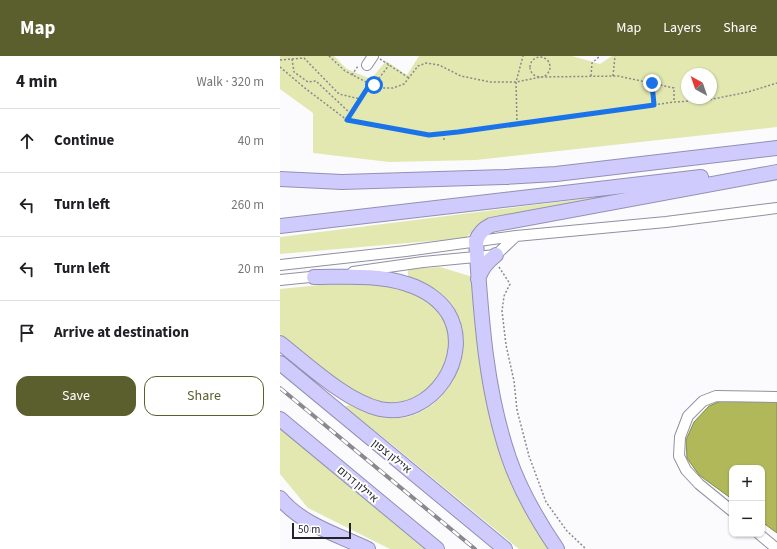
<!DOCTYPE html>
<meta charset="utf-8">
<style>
body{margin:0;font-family:"Source Sans 3",Heebo,sans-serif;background:#f6f6f6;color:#202124}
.controls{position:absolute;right:12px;bottom:12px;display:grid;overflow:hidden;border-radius:8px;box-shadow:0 1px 3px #0004}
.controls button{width:36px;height:36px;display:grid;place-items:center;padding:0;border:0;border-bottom:1px solid #e0e0e0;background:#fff;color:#202124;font:20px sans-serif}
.compass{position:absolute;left:401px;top:12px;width:36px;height:36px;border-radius:50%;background:#fff;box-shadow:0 1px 3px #0004;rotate:320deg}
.scale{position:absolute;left:12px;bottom:10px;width:59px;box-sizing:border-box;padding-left:4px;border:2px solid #222228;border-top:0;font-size:11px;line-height:14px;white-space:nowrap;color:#222228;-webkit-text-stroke:3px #fff;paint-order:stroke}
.stop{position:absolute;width:12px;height:12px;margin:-9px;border:3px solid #1a73e8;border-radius:50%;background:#fff}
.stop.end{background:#1a73e8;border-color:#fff;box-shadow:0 1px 4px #0008}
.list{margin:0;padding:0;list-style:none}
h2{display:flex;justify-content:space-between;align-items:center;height:52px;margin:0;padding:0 16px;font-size:17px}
h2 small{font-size:13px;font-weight:400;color:#757577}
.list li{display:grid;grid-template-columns:26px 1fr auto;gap:12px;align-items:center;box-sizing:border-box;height:64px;padding:0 16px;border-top:1px solid #e0e0e0}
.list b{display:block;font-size:15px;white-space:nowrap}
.list em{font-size:13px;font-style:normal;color:#757577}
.actions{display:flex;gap:8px;padding:12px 16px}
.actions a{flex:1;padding:9px 0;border:1px solid #5b5f2d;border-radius:12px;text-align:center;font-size:14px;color:#5b5f2d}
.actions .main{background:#5b5f2d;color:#fff}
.icon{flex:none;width:22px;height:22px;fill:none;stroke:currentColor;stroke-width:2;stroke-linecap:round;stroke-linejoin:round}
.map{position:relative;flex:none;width:497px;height:493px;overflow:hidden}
header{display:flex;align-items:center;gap:24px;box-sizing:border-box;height:56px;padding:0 20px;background:#5b5f2d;color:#fff}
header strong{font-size:19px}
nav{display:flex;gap:22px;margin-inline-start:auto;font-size:14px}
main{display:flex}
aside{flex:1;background:#fff}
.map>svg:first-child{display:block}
.green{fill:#e2e8b0;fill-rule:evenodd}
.water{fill:#b0b85a;stroke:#858b4b}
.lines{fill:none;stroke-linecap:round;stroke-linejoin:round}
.minor-casing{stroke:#9190a0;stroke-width:12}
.highway-casing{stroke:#9290b2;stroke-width:16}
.path{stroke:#89898e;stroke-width:1.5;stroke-dasharray:2 2;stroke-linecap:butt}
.minor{stroke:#fff;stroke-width:10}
.highway{stroke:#cfcbfd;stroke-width:14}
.rail-casing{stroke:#89898e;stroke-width:4}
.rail{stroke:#fff;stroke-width:2.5;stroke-dasharray:8;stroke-linecap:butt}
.route{stroke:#1a73e8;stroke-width:5}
.labels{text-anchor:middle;stroke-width:4;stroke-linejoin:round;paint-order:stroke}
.street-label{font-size:11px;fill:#222228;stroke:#fff}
</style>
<header>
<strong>Map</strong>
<nav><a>Map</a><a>Layers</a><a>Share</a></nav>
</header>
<main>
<aside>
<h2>4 min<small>Walk · 320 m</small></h2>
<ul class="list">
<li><svg class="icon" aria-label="ahead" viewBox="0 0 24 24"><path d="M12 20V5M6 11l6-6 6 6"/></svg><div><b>Continue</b></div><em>40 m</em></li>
<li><svg class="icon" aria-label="left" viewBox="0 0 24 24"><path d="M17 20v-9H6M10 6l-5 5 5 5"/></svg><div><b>Turn left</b></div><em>260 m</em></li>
<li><svg class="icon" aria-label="left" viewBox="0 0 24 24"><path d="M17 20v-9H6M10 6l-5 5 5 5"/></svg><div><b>Turn left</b></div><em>20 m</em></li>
<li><svg class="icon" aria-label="arrive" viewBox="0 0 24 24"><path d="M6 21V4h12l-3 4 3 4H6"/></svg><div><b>Arrive at destination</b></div></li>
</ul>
<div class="actions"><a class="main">Save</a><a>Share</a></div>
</aside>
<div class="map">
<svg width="497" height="493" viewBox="0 0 497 493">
<rect width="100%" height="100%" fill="#fbfbfe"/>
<path class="green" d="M 0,0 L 54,0 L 67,13 L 91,23 L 106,5 L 127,19 L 139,0 L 292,0 L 320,8 L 332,0 L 497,0 L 497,71 L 196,104 L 109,106 L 33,97 L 33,57 L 0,33 ZM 407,18 L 431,18 L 431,42 L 407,42 Z
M 350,137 L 202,167 L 195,172 L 186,182 L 0,198 L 0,181 Z
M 160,211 L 193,221 L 221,400 C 234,436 248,461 269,493 L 239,493 L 109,386 L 64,351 L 69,349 C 87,358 107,365 127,361 C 136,359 145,354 152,349 C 180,328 194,285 175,253 C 165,236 147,226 128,222 L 128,213 Z
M 59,227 L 107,229 L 141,240 L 159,254 L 168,271 L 170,284 L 168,302 L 160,320 L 139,342 L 119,349 L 92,345 L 71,334 L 0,278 L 0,233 Z
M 0,371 L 149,493 L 110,493 L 28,452 L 0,418 Z"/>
<path class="water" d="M 443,344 L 497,346 L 497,477 L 482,466 L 482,412 L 452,412 L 452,443 L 419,419 L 407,402 L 406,384 L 414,366 L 429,350 Z"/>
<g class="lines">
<defs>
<path id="minor" d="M 87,9 L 93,0
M 0,209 L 126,195 L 236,180 L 386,166 L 497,152
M 73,216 L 143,206 L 216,199 L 236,180
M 0,224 L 40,220
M 452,455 L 419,428 L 406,414 L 399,400 L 400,381 L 408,360 L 423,345 L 436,340 L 497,341
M 479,478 L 497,493"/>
<path id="highway" d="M 0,123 L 62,126 L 224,121 L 276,118 L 497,92
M 0,170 L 421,121
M 198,223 C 202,212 207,206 216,199
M 0,287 C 28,309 66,345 100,353 C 152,364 194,300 168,257 C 159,243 143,233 127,228 C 98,218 64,221 34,221
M 0,307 L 225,493
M 0,363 L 157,493
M 0,442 C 21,468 58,479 88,493
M 277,493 C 258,465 240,434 229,402 C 205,332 201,258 196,185 C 199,177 203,173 211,169 L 497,116"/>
</defs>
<use href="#minor" class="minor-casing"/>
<use href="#highway" class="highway-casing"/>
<path class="path" d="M 49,0 L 65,15 L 90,28 L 102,32 L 113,32 L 124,28 L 138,10 L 146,7 L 159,9 L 181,20 L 210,26 L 236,26 L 261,21 L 338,20 L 394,32 L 394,46
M250 11a10 10 0 1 1 20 0a10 10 0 1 1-20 0Z
M 12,3 L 14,16 L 28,26 L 36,25 L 71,58
M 100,3 L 129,22
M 0,4 L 24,2 L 59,38 L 80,43
M 0,11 L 26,33 L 67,64 L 149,79 L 179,76 L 394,46 L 428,44 L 468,36 L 497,27
M 72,19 L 78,10
M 311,20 L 312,7 L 320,0
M 333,20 L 335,0
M 372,27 L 374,49
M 94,29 L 109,9
M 67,64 L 90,28
M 237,68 L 236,26 L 243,0
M 164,84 L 164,78
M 219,211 L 230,228 L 224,240 L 222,255 L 226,289 L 234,325 L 237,354 L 249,400 L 266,446 L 287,475 L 306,493"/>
<use href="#minor" class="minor"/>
<use href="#highway" class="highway"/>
<defs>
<path id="rail" d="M 0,332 L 195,493"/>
</defs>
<use href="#rail" class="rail-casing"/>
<use href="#rail" class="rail"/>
</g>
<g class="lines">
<path class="route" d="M 94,29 L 90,28 L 67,64 L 149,79 L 178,76 L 374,49 L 372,27"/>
</g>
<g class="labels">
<g class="street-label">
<text transform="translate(112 400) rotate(39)" y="4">איילון צפון</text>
<text transform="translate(78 428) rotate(40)" y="4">איילון דרום</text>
</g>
</g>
</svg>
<div class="controls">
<button>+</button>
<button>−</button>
</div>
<svg class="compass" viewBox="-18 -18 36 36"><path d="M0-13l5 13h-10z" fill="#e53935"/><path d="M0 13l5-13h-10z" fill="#757577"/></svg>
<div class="scale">50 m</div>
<div class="stop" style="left:94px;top:29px"></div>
<div class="stop end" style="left:372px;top:27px"></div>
</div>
</main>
